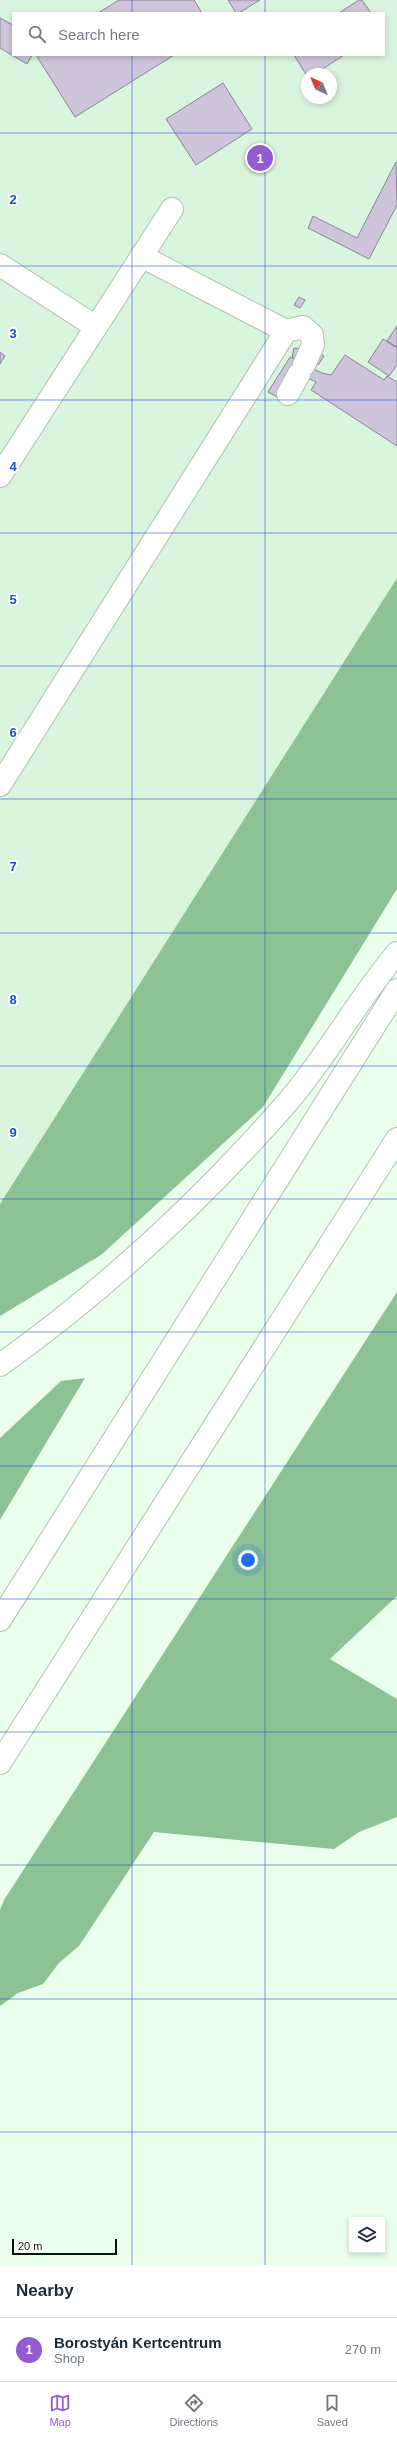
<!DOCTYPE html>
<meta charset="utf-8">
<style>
body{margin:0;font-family:Helvetica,sans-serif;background:#f6f6f7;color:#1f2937}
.controls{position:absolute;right:12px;bottom:12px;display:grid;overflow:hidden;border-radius:0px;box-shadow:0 2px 6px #0003}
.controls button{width:36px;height:36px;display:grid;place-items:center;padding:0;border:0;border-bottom:1px solid #e0e1e3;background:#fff;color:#1f2937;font:20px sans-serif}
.compass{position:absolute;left:301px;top:68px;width:36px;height:36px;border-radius:50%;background:#fff;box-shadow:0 2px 6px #0003;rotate:316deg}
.scale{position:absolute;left:12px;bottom:10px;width:105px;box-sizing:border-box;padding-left:4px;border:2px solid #0b120c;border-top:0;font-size:11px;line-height:14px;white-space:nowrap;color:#0b120c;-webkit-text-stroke:3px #fff;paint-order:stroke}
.you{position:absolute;left:248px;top:1560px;width:14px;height:14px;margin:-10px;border:3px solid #fff;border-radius:50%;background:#1a73e8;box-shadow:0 0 0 6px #1a73e833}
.badge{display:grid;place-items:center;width:26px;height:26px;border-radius:50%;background:#945ad1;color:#fff;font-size:13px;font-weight:700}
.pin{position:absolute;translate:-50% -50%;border:2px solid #fff;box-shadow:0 1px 4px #0006}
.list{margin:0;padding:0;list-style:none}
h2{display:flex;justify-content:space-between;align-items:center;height:52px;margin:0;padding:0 16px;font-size:17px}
h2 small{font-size:13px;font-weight:400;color:#747a83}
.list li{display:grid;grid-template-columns:26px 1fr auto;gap:12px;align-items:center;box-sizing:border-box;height:64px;padding:0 16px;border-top:1px solid #e0e1e3}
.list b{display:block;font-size:15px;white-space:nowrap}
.list p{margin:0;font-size:13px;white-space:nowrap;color:#747a83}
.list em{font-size:13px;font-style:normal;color:#747a83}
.icon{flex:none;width:22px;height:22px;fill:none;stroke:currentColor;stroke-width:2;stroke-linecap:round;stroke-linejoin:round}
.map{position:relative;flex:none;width:397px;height:2265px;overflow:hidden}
.search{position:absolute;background:#fff;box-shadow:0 2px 6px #0003;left:12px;right:12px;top:12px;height:44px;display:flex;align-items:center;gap:10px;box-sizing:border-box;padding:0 14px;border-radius:0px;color:#747a83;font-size:15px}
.sheet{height:116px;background:#fff}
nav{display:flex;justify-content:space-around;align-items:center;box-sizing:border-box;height:56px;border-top:1px solid #e0e1e3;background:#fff;font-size:11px;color:#747a83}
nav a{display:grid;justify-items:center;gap:2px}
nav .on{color:#945ad1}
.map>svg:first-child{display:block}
.built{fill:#daf5dd;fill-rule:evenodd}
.forest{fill:#8cc294}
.building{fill:#cec5db;stroke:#8c8499}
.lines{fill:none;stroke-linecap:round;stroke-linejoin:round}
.minor-casing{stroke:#aec2b1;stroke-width:24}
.major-casing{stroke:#aec2b1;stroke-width:24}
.minor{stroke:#fff;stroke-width:22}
.major{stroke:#fff;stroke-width:22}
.grid{fill:none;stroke:#1d4ed8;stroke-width:1;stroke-opacity:0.55}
.grid-label{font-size:13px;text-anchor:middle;font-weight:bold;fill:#1d4ed8;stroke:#fff;stroke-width:4;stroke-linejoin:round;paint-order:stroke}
</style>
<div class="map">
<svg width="397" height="2265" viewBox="0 0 397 2265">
<rect width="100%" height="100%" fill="#eaffec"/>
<path class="built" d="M 0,0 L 397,0 L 397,578 L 0,1204 ZM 13,13 L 384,13 L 384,55 L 13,55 ZM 307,74 L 331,74 L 331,98 L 307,98 Z"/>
<path class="forest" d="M 397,578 L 397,889 L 263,1107 L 101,1255 L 0,1316 L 0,1204 Z
M 397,1292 L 397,1596 L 330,1659 L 397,1699 L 397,1817 L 359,1832 L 334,1849 L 154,1832 L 79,1946 L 59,1963 L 43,1984 L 18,1993 L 0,2006 L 0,1910 L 4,1900 Z
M 85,1378 L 0,1520 L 0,1438 L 61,1381 Z"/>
<path class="building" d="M 119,0 L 194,0 L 202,13 L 98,13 Z
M 228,0 L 260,0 L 239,13 L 236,13 Z
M 359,0 L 362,0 L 371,13 L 339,13 Z
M 0,18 L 13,25 L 13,55 L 32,55 L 27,64 L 0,48 Z
M 36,55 L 174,55 L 75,117 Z
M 294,55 L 344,55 L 315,74 L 307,76 Z
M 223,83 L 252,129 L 196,165 L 166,119 Z
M 396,162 L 397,205 L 369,259 L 308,228 L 313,216 L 357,238 Z
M 299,297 L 305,300 L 300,308 L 294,305 Z
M 397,326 L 397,347 L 387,341 Z
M 383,339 L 397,348 L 397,365 L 389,376 L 368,362 Z
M 294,348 L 305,349 L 304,359 L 292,358 Z
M 314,350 L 324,356 L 318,365 L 308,358 Z
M 0,352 L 5,356 L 0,364 Z
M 345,355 L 384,380 L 387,376 L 397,382 L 397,446 L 311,390 L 316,382 L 292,371 L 277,397 L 268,392 L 290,357 L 322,373 L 331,375 Z"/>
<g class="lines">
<defs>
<path id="minor" d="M 0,265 L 96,327
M 286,331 L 303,327 L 312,335 L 313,345 L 304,365
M 288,394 L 299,374
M 0,476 L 172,209
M 0,785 L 286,331 L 141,256"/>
<path id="major" d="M 0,1365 C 105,1290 201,1201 286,1104 C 327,1057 357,1000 397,953
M 0,1620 L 397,990
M 0,1763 L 397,1139"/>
</defs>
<use href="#minor" class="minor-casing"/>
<use href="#major" class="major-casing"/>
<use href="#minor" class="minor"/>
<use href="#major" class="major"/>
</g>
<path class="grid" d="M 132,0 L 132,13M 265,0 L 265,13M 132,55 L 132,2265M 265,55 L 265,2265M 0,133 L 397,133M 0,266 L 397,266M 0,400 L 397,400M 0,533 L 397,533M 0,666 L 397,666M 0,799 L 397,799M 0,933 L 397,933M 0,1066 L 397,1066M 0,1199 L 397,1199M 0,1332 L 397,1332M 0,1466 L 397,1466M 0,1599 L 397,1599M 0,1732 L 397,1732M 0,1865 L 397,1865M 0,1999 L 397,1999M 0,2132 L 397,2132"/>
<g class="grid-label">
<text x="13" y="204">2</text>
<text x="13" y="338">3</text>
<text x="13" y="471">4</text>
<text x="13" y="604">5</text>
<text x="13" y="737">6</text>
<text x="13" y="871">7</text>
<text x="13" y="1004">8</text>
<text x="13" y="1137">9</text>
</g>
</svg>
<div class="controls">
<button><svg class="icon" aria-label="layers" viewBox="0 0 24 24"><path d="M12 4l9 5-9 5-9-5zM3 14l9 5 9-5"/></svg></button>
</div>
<svg class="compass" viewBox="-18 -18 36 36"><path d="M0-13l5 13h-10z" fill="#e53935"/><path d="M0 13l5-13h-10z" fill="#747a83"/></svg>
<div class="scale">20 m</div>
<div class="you"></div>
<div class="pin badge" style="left:260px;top:158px">1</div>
<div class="search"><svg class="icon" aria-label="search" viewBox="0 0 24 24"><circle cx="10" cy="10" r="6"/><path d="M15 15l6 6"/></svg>Search here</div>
</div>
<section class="sheet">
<h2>Nearby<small></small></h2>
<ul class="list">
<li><span class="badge">1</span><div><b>Borostyán Kertcentrum</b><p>Shop</p></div><em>270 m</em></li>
</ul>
</section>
<nav>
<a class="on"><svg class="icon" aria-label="map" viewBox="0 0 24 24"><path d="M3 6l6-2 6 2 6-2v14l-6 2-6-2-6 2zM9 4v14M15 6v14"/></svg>Map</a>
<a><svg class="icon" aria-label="directions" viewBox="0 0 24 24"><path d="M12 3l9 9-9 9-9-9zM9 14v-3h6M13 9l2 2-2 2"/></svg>Directions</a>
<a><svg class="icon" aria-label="saved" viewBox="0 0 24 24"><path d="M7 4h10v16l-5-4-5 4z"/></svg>Saved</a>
</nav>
